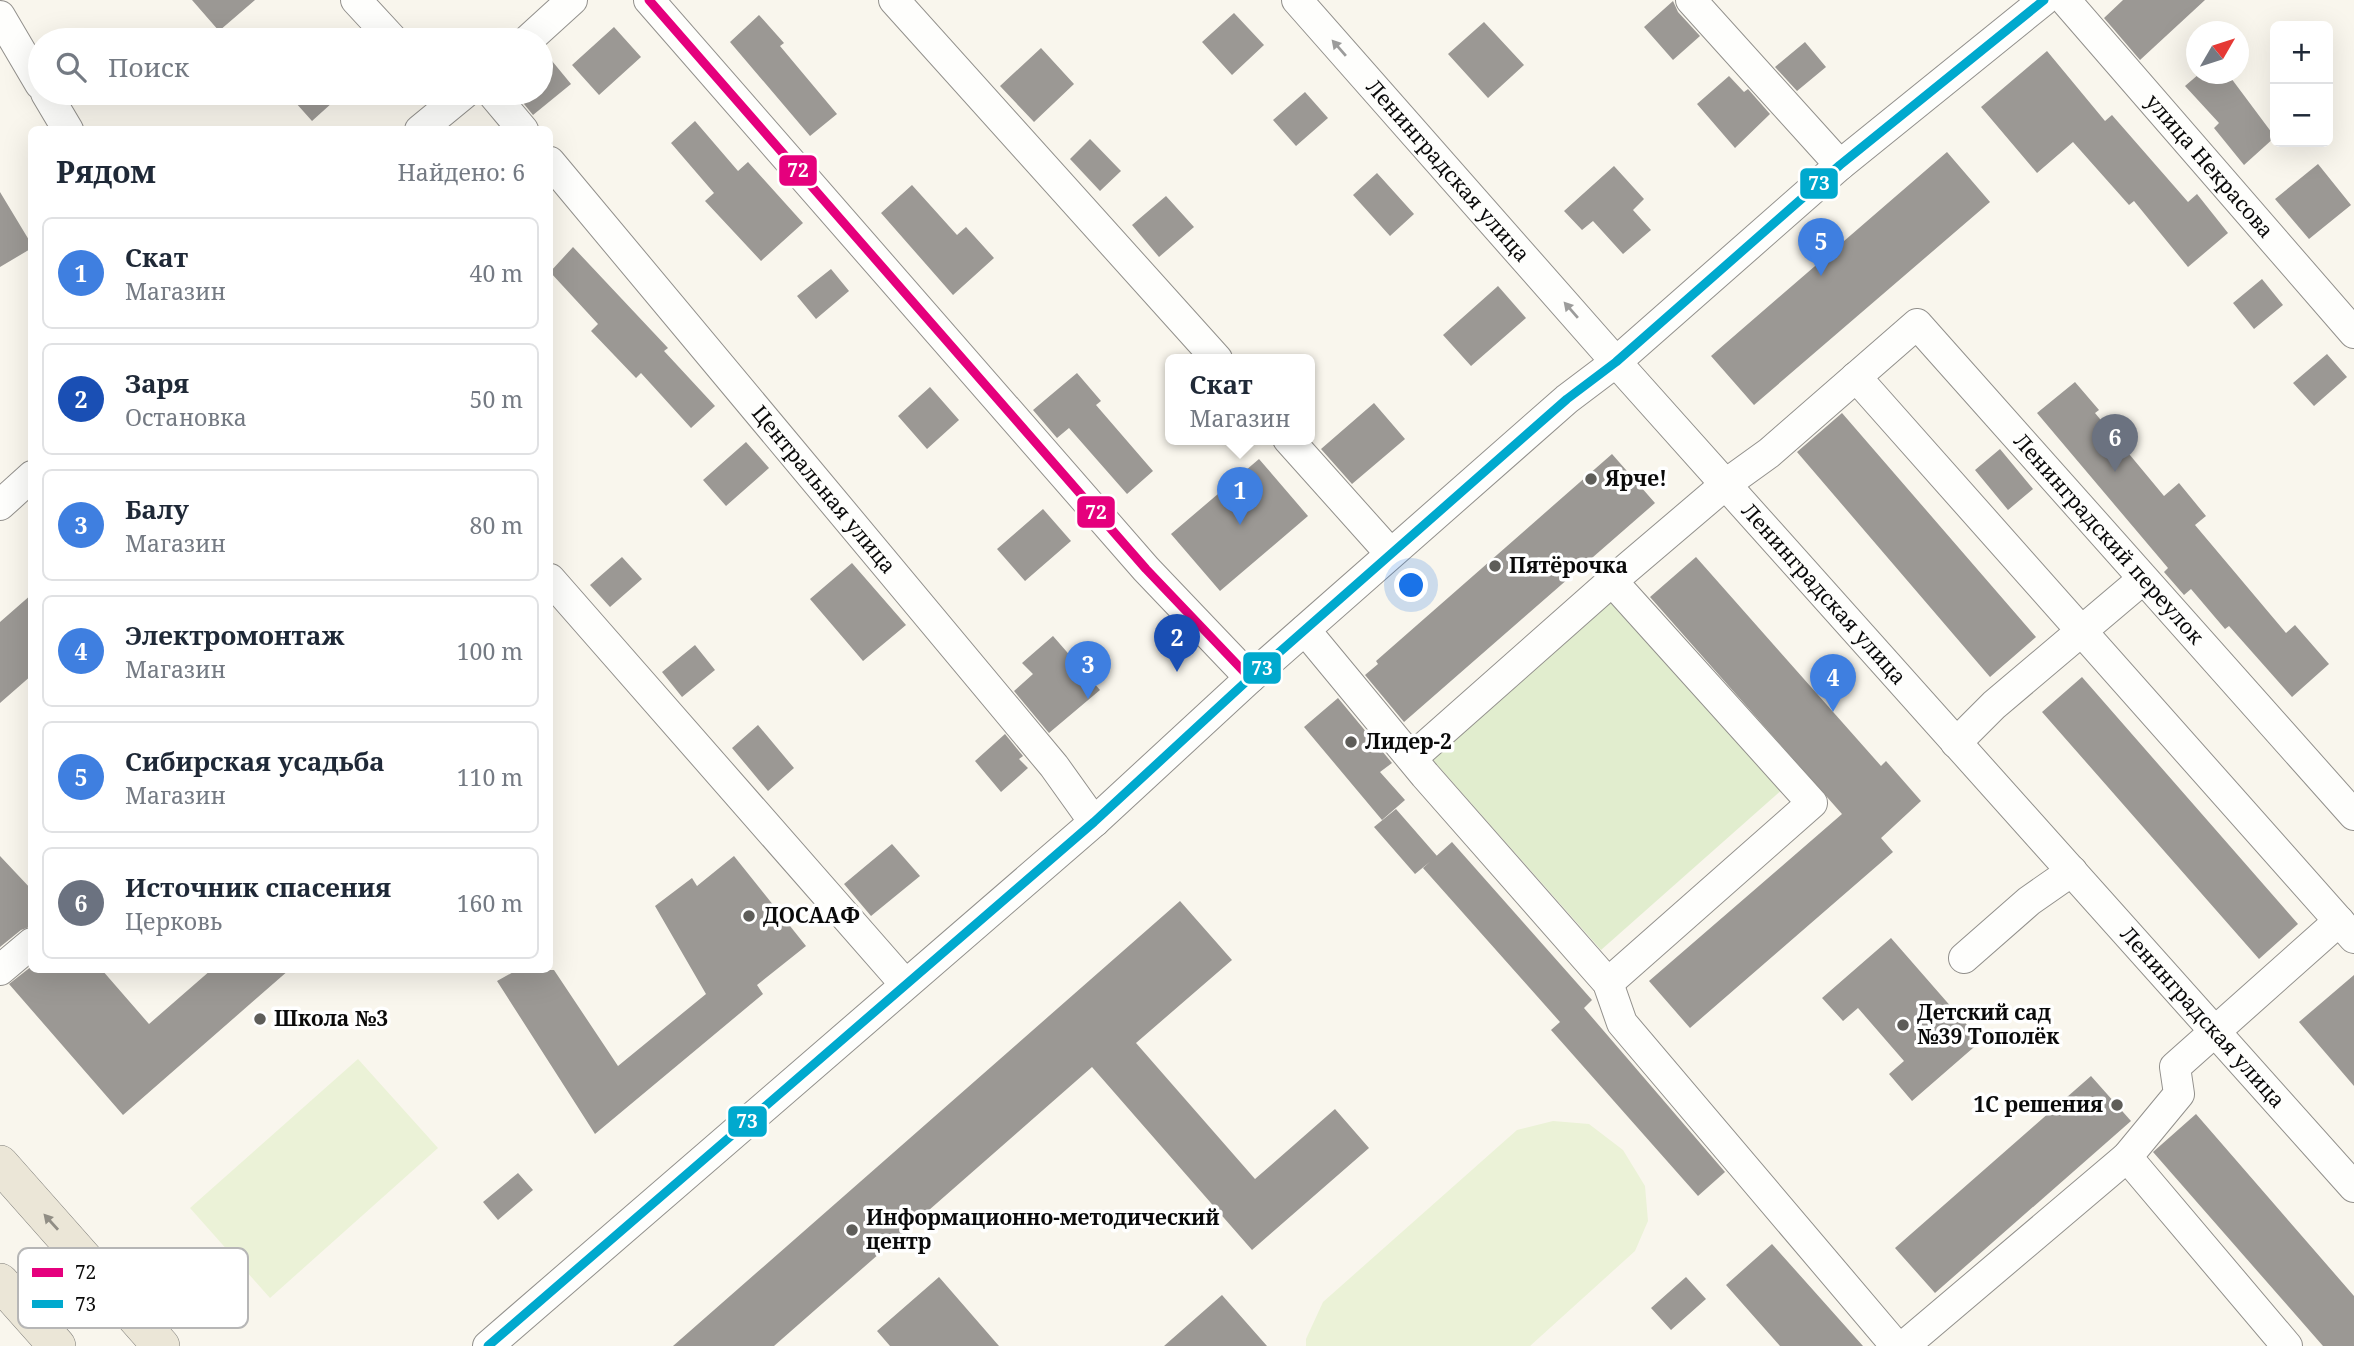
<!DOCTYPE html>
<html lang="ru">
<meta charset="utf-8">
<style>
body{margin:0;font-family:"Noto Serif",serif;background:#f6f6f7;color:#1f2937}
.controls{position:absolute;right:21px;top:21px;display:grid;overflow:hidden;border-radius:10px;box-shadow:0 7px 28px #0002}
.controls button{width:63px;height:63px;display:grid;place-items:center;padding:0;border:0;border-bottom:2px solid #e0e1e3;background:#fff;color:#1f2937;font:35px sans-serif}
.compass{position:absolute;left:2186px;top:21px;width:63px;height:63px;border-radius:50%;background:#fff;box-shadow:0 7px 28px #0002;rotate:51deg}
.you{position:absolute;left:1412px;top:586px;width:24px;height:24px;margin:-18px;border:5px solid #fff;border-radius:50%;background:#1a73e8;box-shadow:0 0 0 10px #1a73e833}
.badge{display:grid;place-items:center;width:46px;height:46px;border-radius:50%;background:#7c3aed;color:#fff;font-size:23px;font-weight:700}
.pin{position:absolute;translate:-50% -58px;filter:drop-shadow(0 2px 4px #0008)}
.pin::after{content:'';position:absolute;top:37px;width:24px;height:21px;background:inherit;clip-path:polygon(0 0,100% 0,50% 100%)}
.popup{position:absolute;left:1165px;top:354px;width:150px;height:91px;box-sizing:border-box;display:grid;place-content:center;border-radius:10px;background:#fff;filter:drop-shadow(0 2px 5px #0005);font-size:23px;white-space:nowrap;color:#747a83}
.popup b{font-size:26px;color:#1f2937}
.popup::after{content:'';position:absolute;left:50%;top:100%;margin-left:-14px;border:14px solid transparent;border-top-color:#fff}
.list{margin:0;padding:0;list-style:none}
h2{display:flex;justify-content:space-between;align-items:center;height:91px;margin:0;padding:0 28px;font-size:30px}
h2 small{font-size:23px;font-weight:400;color:#747a83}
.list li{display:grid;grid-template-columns:46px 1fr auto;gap:21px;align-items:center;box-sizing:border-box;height:112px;margin:0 14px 14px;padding:0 14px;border:2px solid #e0e1e3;border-radius:10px}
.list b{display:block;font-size:26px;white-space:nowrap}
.list p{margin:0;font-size:23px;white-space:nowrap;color:#747a83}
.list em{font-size:23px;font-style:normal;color:#747a83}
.icon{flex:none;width:38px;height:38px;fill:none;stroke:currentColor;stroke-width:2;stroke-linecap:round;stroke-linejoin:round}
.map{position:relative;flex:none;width:2354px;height:1346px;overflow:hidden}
.search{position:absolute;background:#fff;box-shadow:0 7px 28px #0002;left:28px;top:28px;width:525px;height:77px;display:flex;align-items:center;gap:18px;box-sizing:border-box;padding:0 24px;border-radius:38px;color:#747a83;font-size:26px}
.panel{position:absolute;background:#fff;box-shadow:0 7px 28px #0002;left:28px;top:126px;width:525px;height:847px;border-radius:10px}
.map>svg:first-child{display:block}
.green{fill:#e1edce}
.pitch{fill:#ebf2d7}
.building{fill:#9b9894}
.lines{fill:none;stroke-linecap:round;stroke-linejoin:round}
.minor-casing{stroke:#92908c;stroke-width:32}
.major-casing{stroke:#7f7e7a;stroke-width:38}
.minor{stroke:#fefefc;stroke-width:30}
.major{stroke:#ebe6d7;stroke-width:37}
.bus-1-casing{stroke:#fff;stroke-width:14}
.bus-2-casing{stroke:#fff;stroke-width:14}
.bus-1{stroke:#e5007d;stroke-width:9}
.bus-2{stroke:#00a9ce;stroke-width:9}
.oneway{fill:#9c9c9b}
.oneway2{fill:#918e85}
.poi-dot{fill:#5e5d59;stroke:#fff;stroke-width:2.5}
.labels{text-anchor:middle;stroke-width:7;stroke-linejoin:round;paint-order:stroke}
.street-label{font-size:21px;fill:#0a0a0a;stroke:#fff}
.poi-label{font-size:21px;font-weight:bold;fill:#0a0a0a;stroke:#fff;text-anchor:start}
.key{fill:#fff;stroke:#b6b6b6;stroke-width:2}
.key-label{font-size:19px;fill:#0a0a0a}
.line-badge{stroke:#fff;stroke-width:2.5}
.badge-label{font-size:19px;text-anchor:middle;font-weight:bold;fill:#fff}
</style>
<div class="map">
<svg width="2354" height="1346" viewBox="0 0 2354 1346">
<rect width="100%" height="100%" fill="#f9f6ed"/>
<path class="green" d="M 1613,596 L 1784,788 L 1601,950 L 1431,758 Z"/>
<path class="pitch" d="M 358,1059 L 438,1148 L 270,1298 L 190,1208 Z
M 1553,1121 L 1589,1124 L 1623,1150 L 1645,1186 L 1648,1221 L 1635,1251 L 1530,1346 L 1306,1346 L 1306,1339 L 1323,1302 L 1517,1130 Z"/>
<path class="building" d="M 192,0 L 255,0 L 219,31 Z
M 2123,0 L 2205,0 L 2140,60 L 2104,18 Z
M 1673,1 L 1678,12 L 1700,36 L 1673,60 L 1644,27 Z
M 1234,13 L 1264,45 L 1232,75 L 1202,42 Z
M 759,15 L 784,43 L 780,46 L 837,114 L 810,136 L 730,42 Z
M 1484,22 L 1524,65 L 1488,98 L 1448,54 Z
M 614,27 L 641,57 L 599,95 L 572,65 Z
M 1805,42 L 1826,67 L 1797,91 L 1775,67 Z
M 1041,48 L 1074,84 L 1034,122 L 1000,86 Z
M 543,50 L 571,84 L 533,115 L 515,93 L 541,93 Z
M 2047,51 L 2105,121 L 2112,115 L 2188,202 L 2197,194 L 2228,233 L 2188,267 L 2134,201 L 2129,205 L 2073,142 L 2037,173 L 1981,107 Z
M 2199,74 L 2228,74 L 2275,137 L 2244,165 L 2214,128 L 2219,123 L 2185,86 Z
M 1729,76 L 1744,92 L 1748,89 L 1770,114 L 1735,148 L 1697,104 Z
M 1305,92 L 1328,118 L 1296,146 L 1273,120 Z
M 287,93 L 343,93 L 312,121 Z
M 695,121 L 738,171 L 748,162 L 803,223 L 761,261 L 705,201 L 714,193 L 671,143 Z
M 1090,139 L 1121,171 L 1100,191 L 1070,159 Z
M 1947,152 L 1990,202 L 1754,405 L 1711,356 Z
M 2318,164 L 2351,205 L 2309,239 L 2275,199 Z
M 1614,166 L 1644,199 L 1633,210 L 1651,230 L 1623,254 L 1593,221 L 1582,230 L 1564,211 Z
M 1377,173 L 1414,214 L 1390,236 L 1353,195 Z
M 912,185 L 957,235 L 966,227 L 994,258 L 953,295 L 881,213 Z
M 0,192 L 32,245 L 32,248 L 0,267 Z
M 1166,196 L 1194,227 L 1159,257 L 1132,225 Z
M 573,247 L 668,348 L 664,351 L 715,406 L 691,428 L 641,373 L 636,378 L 591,331 L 598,324 L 550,272 Z
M 831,269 L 849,291 L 816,319 L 797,296 Z
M 2262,279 L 2283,305 L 2254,329 L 2233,303 Z
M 1498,286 L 1526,318 L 1471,366 L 1443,335 Z
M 2327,354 L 2347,377 L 2314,406 L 2293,383 Z
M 1077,373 L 1101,401 L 1096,405 L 1153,471 L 1127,494 L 1069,428 L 1057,438 L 1033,410 Z
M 2075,382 L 2099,410 L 2095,413 L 2164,496 L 2179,483 L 2206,516 L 2195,525 L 2286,633 L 2295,625 L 2329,664 L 2292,697 L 2229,626 L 2225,629 L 2191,589 L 2184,595 L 2164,572 L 2168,568 L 2037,413 Z
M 930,387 L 959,420 L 927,449 L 898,416 Z
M 1374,403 L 1405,439 L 1352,484 L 1321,449 Z
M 1842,413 L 2036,637 L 1990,677 L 1797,452 Z
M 746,442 L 769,468 L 726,506 L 703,480 Z
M 2000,449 L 2033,489 L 2008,510 L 1975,470 Z
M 1612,454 L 1655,503 L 1404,722 L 1365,675 L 1378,664 L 1376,661 Z
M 1259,459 L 1308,516 L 1220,591 L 1171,534 Z
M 1043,509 L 1071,541 L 1025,581 L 997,549 Z
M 622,557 L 642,579 L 610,607 L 590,585 Z
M 1696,557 L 1881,766 L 1886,761 L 1921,801 L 1881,838 L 1893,852 L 1690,1028 L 1649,981 L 1842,814 L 1650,597 Z
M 852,563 L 906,625 L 863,661 L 810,599 Z
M 32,594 L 32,675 L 0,703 L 0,622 Z
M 1053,636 L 1100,690 L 1049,733 L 1014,691 L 1033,674 L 1022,663 Z
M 695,645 L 715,670 L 682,697 L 662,672 Z
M 2082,677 L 2298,924 L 2259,959 L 2042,712 Z
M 1338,698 L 1392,763 L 1380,772 L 1405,800 L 1382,820 L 1304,727 Z
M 758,725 L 794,768 L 768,791 L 732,748 Z
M 1005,734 L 1023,756 L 1019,759 L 1028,768 L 1001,792 L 975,761 Z
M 1396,809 L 1437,856 L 1415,874 L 1374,827 Z
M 1452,842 L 1592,1000 L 1584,1008 L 1725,1172 L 1698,1196 L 1551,1030 L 1560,1022 L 1423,868 Z
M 892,844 L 920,876 L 871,916 L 844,884 Z
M 0,856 L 32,890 L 32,926 L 21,930 L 0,947 Z
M 734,856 L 806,946 L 757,985 L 763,994 L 595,1134 L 497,981 L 517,970 L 554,970 L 618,1066 L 706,994 L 655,906 L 692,878 L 697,886 Z
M 1180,901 L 1232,960 L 1136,1043 L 1255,1179 L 1335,1109 L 1369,1148 L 1252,1250 L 1092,1067 L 774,1346 L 673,1346 Z
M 1891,938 L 1981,1041 L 1912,1101 L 1889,1074 L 1904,1061 L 1858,1008 L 1843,1021 L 1822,998 Z
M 32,966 L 32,970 L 102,970 L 149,1024 L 211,970 L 289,970 L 123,1115 L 9,984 Z
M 2354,975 L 2354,1086 L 2299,1022 Z
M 2091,1076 L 2131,1121 L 1935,1293 L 1895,1248 Z
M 2196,1114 L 2354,1296 L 2354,1346 L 2323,1346 L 2153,1152 Z
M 518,1173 L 533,1190 L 498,1220 L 483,1202 Z
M 1772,1244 L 1863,1346 L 1780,1346 L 1726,1285 Z
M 939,1277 L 999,1346 L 890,1346 L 877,1331 Z
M 1686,1277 L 1706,1299 L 1671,1330 L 1651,1308 Z
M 1222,1295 L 1267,1346 L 1164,1346 Z"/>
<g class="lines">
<defs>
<g id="minor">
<path d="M 356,0 L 393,40"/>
<path d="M 649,0 L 1146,569 L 1250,678"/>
<path d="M 894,0 L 1217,359"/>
<path id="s1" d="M 1297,0 L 1616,362 L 2354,1187"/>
<path d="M 1691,0 L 1840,165"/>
<path id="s2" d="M 2065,0 L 2354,333"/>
<path d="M 0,16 L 40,84"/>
<path d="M 528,40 L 572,0"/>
<path d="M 46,93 L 68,130"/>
<path d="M 492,93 L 523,130"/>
<path d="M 420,130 L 465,93"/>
<path id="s3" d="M 550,162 L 1054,766 L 1094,822"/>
<path d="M 1856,377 L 2354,938"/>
<path d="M 1288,439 L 1390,553"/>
<path d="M 0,505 L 32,476"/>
<path d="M 550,579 L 905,984"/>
<path d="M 1305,630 L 1425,775 L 1608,983 L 1622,1023 L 1896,1346"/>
<path d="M 1956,743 L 1994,705 L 2143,579"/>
<path id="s4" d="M 1412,758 L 1612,581 L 1726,484 L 1769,453 L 1917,324 L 2354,815"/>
<path d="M 1964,958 L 2029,901 L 2072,871"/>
<path d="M 0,970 L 32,943"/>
<path d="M 1608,983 L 1812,803 L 1612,581"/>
<path d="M 2127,1157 L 2287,1346"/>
<path d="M 488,1346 L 1094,822 L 1250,678 L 1567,399 L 1616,362 L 1840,165 L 2044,0"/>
<path d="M 1904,1346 L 2127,1157 L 2179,1094 L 2175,1067 L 2339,921"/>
</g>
<path id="major" d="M 0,1164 L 161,1346
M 0,1282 L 57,1346"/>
</defs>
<use href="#minor" class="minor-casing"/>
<use href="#major" class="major-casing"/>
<use href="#minor" class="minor"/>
<use href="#major" class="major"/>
<defs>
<path id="bus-1" d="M 649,0 L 1146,569 L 1250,678"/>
<path id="bus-2" d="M 488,1346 L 1094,822 L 1250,678 L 1567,399 L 1616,362 L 1840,165 L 2044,0"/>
</defs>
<use href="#bus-1" class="bus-1-casing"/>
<use href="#bus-2" class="bus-2-casing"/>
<use href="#bus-1" class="bus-1"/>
<use href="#bus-2" class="bus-2"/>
</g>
<defs><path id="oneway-solid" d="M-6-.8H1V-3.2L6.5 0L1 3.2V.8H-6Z" transform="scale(1.75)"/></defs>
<g class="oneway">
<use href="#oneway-solid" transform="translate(1339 48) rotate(-131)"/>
<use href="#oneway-solid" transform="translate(1571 310) rotate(-131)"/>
</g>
<use class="oneway2" href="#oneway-solid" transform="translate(51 1222) rotate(-132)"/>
<g class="poi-dot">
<circle cx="1591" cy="479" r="7"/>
<circle cx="1495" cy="566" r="7"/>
<circle cx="1351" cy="742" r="7"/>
<circle cx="749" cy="916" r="7"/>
<circle cx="260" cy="1019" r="7"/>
<circle cx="1903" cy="1025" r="7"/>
<circle cx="2117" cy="1105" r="7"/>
<circle cx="852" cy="1230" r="7"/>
</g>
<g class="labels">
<g class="street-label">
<text dy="7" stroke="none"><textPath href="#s2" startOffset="220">улица Некрасова</textPath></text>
<text dy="7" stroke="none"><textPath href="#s1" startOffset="228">Ленинградская улица</textPath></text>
<text dy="7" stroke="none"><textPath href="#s3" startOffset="427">Центральная улица</textPath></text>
<text dy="7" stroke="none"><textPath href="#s4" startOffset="954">Ленинградский переулок</textPath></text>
<text dy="7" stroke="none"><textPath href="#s1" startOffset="794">Ленинградская улица</textPath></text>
<text dy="7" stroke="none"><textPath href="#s1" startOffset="1362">Ленинградская улица</textPath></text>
</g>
<g class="poi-label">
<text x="1605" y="486">Ярче!</text>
<text x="1509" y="573">Пятёрочка</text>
<text x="1365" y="749">Лидер-2</text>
<text x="763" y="923">ДОСААФ</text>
<text x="1917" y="1020">Детский сад<tspan x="1917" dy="24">№39 Тополёк</tspan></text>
<text x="274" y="1026">Школа №3</text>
<text x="2103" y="1112" text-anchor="end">1С решения</text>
<text x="866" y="1225">Информационно-методический<tspan x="866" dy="24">центр</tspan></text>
</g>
</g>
<rect x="18" y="1248" width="230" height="80" rx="10" class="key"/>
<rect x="32" y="1268" width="31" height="9" fill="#e5007d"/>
<rect x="32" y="1300" width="31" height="8" fill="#00a9ce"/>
<g class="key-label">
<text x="75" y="1279">72</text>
<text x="75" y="1311">73</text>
</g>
<g class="line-badge">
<rect x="778" y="154" width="40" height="33" rx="7" fill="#e5007d"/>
<rect x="1799" y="167" width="40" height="33" rx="7" fill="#00a9ce"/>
<rect x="1076" y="495" width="40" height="34" rx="7" fill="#e5007d"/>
<rect x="1242" y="651" width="40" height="34" rx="7" fill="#00a9ce"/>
<rect x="727" y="1105" width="41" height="33" rx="7" fill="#00a9ce"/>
</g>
<g class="badge-label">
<text x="798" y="177">72</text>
<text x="1819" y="190">73</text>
<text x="1096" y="519">72</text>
<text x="1262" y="675">73</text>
<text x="747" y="1128">73</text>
</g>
</svg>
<div class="controls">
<button>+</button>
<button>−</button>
</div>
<svg class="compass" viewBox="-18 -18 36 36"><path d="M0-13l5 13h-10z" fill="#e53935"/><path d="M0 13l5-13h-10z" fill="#747a83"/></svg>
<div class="you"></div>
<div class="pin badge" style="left:1240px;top:525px;background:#3f7fe0">1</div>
<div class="popup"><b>Скат</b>Магазин</div>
<div class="pin badge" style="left:1177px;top:672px;background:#1a4fb4">2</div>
<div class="pin badge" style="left:1088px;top:699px;background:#3f7fe0">3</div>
<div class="pin badge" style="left:1833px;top:712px;background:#3f7fe0">4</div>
<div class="pin badge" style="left:1821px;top:276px;background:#3f7fe0">5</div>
<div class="pin badge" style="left:2115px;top:472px;background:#6b7280">6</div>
<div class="search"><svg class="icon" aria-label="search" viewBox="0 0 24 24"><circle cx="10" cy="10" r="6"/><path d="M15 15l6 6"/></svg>Поиск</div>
<section class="panel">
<h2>Рядом<small>Найдено: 6</small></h2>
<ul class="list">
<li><span class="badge" style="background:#3f7fe0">1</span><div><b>Скат</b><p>Магазин</p></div><em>40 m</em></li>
<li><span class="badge" style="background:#1a4fb4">2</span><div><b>Заря</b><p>Остановка</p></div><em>50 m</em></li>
<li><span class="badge" style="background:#3f7fe0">3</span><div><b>Балу</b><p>Магазин</p></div><em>80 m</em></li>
<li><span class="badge" style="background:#3f7fe0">4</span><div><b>Электромонтаж</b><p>Магазин</p></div><em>100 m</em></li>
<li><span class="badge" style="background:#3f7fe0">5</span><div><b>Сибирская усадьба</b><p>Магазин</p></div><em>110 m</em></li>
<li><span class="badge" style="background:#6b7280">6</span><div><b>Источник спасения</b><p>Церковь</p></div><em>160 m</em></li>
</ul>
</section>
</div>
